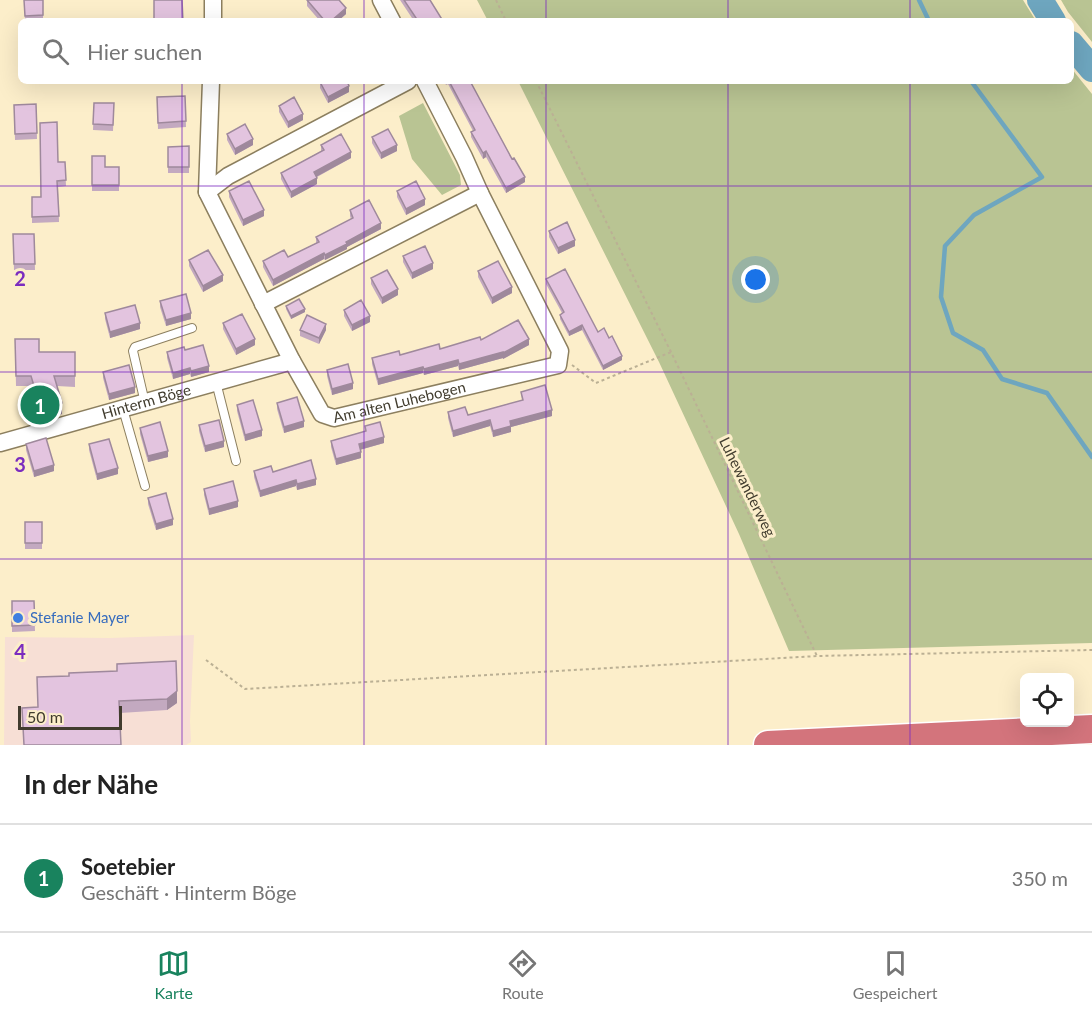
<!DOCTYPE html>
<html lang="de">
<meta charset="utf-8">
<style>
body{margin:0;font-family:Lato,sans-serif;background:#f2f2f2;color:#222}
.controls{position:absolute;right:18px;bottom:18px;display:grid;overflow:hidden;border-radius:9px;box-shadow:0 6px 24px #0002}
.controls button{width:54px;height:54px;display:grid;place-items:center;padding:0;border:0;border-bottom:2px solid #e0e0e0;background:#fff;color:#222;font:30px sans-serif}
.scale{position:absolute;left:18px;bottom:15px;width:104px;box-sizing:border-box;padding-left:6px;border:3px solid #413c2e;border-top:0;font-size:16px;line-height:21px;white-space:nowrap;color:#413c2e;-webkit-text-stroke:4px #fceeca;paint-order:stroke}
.you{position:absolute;left:756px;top:280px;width:21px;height:21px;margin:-15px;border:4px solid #fff;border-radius:50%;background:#1a73e8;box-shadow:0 0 0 9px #1a73e833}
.badge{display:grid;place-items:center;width:39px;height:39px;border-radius:50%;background:#19835e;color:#fff;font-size:20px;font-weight:700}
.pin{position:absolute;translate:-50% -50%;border:3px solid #fff;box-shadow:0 2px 6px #0006}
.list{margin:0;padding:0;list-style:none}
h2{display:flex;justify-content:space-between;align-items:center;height:78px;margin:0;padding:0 24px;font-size:26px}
h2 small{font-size:20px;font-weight:400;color:#767676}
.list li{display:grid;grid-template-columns:39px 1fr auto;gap:18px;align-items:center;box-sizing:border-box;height:108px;padding:0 24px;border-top:2px solid #e0e0e0}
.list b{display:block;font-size:22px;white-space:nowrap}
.list p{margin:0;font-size:20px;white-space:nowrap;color:#767676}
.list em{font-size:20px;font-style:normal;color:#767676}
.icon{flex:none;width:33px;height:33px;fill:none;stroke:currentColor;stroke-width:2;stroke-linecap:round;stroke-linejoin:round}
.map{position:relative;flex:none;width:1092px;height:745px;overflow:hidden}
.search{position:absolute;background:#fff;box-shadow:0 6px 24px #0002;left:18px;right:18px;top:18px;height:66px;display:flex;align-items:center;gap:15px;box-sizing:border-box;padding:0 21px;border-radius:9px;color:#767676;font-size:22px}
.sheet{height:186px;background:#fff}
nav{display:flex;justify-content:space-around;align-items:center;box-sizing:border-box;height:84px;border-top:2px solid #e0e0e0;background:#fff;font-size:16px;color:#767676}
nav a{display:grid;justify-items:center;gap:3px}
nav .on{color:#19835e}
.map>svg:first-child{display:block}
.commercial{fill:#f7dfd5}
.green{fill:#b9c493}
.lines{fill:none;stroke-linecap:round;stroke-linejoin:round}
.stream{stroke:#6ea6bf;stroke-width:4.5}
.river{stroke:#6ea6bf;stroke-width:26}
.service-casing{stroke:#8c7f5f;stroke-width:10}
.minor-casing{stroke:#8c7f5f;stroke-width:19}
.motorway-casing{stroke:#fff;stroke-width:31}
.path{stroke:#bbb094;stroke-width:2;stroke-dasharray:3 3;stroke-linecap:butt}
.service{stroke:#fff;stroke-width:8}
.minor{stroke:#fff;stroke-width:16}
.motorway{stroke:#d3747c;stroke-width:28}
.wall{fill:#c3a9c0}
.shaded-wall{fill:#9f899c}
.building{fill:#e3c4df;stroke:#9f899c;stroke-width:1.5}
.grid{fill:none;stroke:#7b2cbf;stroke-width:1.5;stroke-opacity:0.55}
.shop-dot{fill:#3f7fe0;stroke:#fceeca;stroke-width:2}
.labels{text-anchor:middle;stroke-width:6;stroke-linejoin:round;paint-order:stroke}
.street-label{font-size:15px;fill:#413c2e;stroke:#fceeca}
.shop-label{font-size:15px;fill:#366cbe;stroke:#fceeca;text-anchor:start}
.grid-label{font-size:20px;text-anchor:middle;font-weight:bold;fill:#7b2cbf;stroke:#fceeca;stroke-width:6;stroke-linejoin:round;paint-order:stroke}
</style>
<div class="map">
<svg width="1092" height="745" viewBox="0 0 1092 745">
<rect width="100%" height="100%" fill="#fceeca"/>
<path class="commercial" d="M 194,635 L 190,721 L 191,742 L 186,745 L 4,745 L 5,637 L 110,638 Z"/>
<path class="green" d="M 477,0 L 1023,0 L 1036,21 L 488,21 Z
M 1061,0 L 1092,0 L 1092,42 L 1068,12 Z
M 1071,68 L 1092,94 L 1092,643 L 789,651 L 739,534 L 659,362 L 518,81 L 1071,81 Z
M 423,103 L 460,175 L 461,185 L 442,195 L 412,159 L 399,116 Z"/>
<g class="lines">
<path class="stream" d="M 919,0 L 929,21
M 971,81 L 1042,177 L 974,215 L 945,246 L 941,297 L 953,333 L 983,350 L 1002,379 L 1047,393 L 1092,457"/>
<path class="river" d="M 1040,0 L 1053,21
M 1071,44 L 1092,69"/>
<defs>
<path id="service" d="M 216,382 L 236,461
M 145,403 L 133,351 L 135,347 L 192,328
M 123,409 L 145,486"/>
<g id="minor">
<path d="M 381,0 L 392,21"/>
<path d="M 213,21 L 213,0"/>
<path id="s1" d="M 211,81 L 207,192 L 292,361 L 322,414 L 334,418 L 558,365 L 560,351 L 480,193 L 464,157 L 425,81"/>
<path d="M 207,192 L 228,176 L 408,81"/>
<path d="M 263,304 L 480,193"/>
<path id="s2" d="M 0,443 L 292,361"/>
</g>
<path id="motorway" d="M 768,745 L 1092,729"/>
</defs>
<use href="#service" class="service-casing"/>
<use href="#minor" class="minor-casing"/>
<use href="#motorway" class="motorway-casing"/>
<path class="path" d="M 496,0 L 506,21
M 536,81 L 671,352 L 817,656
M 572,365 L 596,383 L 671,352
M 206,660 L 245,689 L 817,656 L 1092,650"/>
<use href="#service" class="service"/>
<use href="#minor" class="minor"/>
<use href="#motorway" class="motorway"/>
</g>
<path class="wall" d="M 24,0 L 43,0 L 43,21 L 25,21 Z
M 307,0 L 346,14 L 338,21 L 320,21 L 307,6 Z
M 400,0 L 430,0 L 443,21 L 414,21 Z
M 444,81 L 470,81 L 525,182 L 506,193 L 486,157 L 483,159 L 471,137 L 471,132 L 473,131 L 448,84 L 446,85 Z
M 320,82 L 349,92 L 328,103 L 320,88 Z
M 185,96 L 186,127 L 158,129 L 157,97 Z
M 94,103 L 114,103 L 113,131 L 93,130 Z
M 36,104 L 37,139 L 15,140 L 14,105 Z
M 279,106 L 303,120 L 288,128 L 279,112 Z
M 227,134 L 253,145 L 235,155 L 227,140 Z
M 372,137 L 397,151 L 381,159 L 372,143 Z
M 321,145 L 351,158 L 317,177 L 317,184 L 291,198 L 281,179 L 281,173 L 321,151 Z
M 189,146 L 189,173 L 168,173 L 168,147 Z
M 92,156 L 105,167 L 119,167 L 119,191 L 92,191 Z
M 58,162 L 65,162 L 66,186 L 58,187 L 59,222 L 32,223 L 32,197 L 41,197 Z
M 229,191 L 264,216 L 243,226 L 229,197 Z
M 397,191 L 425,205 L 406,215 L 397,197 Z
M 350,210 L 381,229 L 347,247 L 347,249 L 325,260 L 324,259 L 273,286 L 263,267 L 263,261 L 288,257 L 316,243 L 316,237 L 351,219 L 350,216 Z
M 549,231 L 575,246 L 558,254 L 549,237 Z
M 13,234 L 34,234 L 35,270 L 14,270 Z
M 403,256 L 433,269 L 412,279 L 403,262 Z
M 189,260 L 223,281 L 203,292 L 189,266 Z
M 478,271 L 512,293 L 492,304 L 478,277 Z
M 371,278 L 398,295 L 382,304 L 371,284 Z
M 546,279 L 598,332 L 622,360 L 603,370 L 582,330 L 569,336 L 560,319 L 560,315 L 562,313 L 546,284 Z
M 160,301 L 191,319 L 166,326 L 160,307 Z
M 286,306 L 305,312 L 291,319 L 286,309 Z
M 344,310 L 370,322 L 352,331 L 344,316 Z
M 105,313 L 140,329 L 110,338 L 105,319 Z
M 223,323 L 255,345 L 236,355 L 223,329 Z
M 300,330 L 326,330 L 319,344 L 300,336 Z
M 15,339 L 39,352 L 75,352 L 75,387 L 57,386 L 62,414 L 41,420 L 31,386 L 16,386 Z
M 481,340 L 529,345 L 503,359 L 503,358 L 459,370 L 458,366 L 424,375 L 423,373 L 378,385 L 372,364 L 372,358 L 440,349 Z
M 185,350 L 209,372 L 191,377 L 190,374 L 173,379 L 167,358 L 167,352 Z
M 327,370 L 353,389 L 332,395 L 327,376 Z
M 103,372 L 135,393 L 109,400 L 103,378 Z
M 521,392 L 552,416 L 511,427 L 511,432 L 493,437 L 490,426 L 453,437 L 448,418 L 448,412 L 468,415 L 522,400 Z
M 277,403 L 304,427 L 284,433 L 277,409 Z
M 237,405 L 262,436 L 245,441 L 237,411 Z
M 199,425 L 224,447 L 205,452 L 199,431 Z
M 365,426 L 384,443 L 360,450 L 361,458 L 336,465 L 331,447 L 331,441 L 365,431 Z
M 140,428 L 168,457 L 148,462 L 140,434 Z
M 26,444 L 54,471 L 34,477 L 26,450 Z
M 89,444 L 118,474 L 97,480 L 89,450 Z
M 254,471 L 273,472 L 316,485 L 297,490 L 296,486 L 260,497 L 254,477 Z
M 204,489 L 238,507 L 209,515 L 204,495 Z
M 148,498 L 173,525 L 156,530 L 148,504 Z
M 25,522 L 42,522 L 42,549 L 25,549 Z
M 12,601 L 34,601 L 35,631 L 12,632 Z
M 117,671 L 177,703 L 167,710 L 120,713 L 121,745 L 24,745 L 22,708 L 38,707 L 69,676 Z"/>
<path class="shaded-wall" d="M 346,8 L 346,14 L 338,21 L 331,21 Z
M 349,86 L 349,92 L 328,103 L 328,97 Z
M 303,114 L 303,120 L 288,128 L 288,122 Z
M 253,139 L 253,145 L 235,155 L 235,149 Z
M 397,145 L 397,151 L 381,159 L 381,153 Z
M 486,151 L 486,157 L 483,159 L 483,153 Z
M 351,152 L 351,158 L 314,178 L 314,172 Z
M 525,177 L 525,182 L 506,193 L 506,188 Z
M 317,178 L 317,184 L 291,198 L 291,192 Z
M 425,199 L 425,205 L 406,215 L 406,209 Z
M 264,210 L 264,216 L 243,226 L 243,220 Z
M 381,223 L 381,229 L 347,247 L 347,249 L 325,260 L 325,255 L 346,242 Z
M 575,240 L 575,246 L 558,254 L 558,248 Z
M 324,253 L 324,259 L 273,286 L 273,280 Z
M 433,263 L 433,269 L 412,279 L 412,273 Z
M 223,275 L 223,281 L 203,292 L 203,286 Z
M 512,287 L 512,293 L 492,304 L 492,298 Z
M 398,289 L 398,295 L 382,304 L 382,298 Z
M 305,309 L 305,312 L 291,319 L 291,316 Z
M 191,313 L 191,319 L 166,326 L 166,320 Z
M 370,316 L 370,322 L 352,331 L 352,325 Z
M 140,323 L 140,329 L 110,338 L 110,332 Z
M 326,324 L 326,330 L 319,344 L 319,338 Z
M 582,325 L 582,330 L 569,336 L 569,332 Z
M 255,339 L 255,345 L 236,355 L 236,349 Z
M 529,339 L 529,345 L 503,359 L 503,353 Z
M 503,352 L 503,358 L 459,370 L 459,364 Z
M 622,356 L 622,360 L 603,370 L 603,366 Z
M 458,360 L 458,366 L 424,375 L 424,369 Z
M 209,366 L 209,372 L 191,377 L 191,371 Z
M 423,367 L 423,373 L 378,385 L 378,379 Z
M 190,368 L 190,374 L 173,379 L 173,373 Z
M 353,383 L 353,389 L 332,395 L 332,389 Z
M 135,387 L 135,393 L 109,400 L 109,394 Z
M 62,403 L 62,414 L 41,420 L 41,409 Z
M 552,410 L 552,416 L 511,427 L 511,432 L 493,437 L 493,431 L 510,421 Z
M 490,420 L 490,426 L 453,437 L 453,431 Z
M 304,421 L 304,427 L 284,433 L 284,427 Z
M 262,430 L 262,436 L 245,441 L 245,435 Z
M 384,437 L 384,443 L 359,450 L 359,444 Z
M 224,441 L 224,447 L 205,452 L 205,446 Z
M 168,451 L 168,457 L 148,462 L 148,456 Z
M 361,452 L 361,458 L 336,465 L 336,459 Z
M 54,465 L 54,471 L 34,477 L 34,471 Z
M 118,468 L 118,474 L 97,480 L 97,474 Z
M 316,479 L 316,485 L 297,490 L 297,484 Z
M 296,480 L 296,486 L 260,497 L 260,491 Z
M 238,501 L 238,507 L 209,515 L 209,509 Z
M 173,519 L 173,525 L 156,530 L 156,524 Z
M 177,691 L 177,703 L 167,710 L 167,699 Z"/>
<path class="building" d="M 24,0 L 43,0 L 43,15 L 25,16 Z
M 154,0 L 182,0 L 183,21 L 154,21 Z
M 307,0 L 339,0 L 346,8 L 331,21 L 325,21 Z
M 404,0 L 430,0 L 443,21 L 418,21 Z
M 321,81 L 347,81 L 349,86 L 328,97 L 320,82 Z
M 449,81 L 470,81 L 512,159 L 514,158 L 525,177 L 506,188 L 486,151 L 483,153 L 471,132 L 475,130 Z
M 185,96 L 186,121 L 158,123 L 157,97 Z
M 294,97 L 303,114 L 288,122 L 279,106 Z
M 94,103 L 114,103 L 113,125 L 93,124 Z
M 36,104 L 37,133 L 15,134 L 14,105 Z
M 57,122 L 58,162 L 65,162 L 66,180 L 57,181 L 59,216 L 32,217 L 32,197 L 41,197 L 40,123 Z
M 245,124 L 253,139 L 235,149 L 227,134 Z
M 388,129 L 397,145 L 381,153 L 372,137 Z
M 341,134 L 351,152 L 314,172 L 317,178 L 291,192 L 281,173 L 324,150 L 321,145 Z
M 189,146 L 189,167 L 168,167 L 168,147 Z
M 92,156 L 105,156 L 105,167 L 119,167 L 119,185 L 92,185 Z
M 249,181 L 264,210 L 243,220 L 229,191 Z
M 416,181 L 425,199 L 406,209 L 397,191 Z
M 369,200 L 381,223 L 346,242 L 347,244 L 325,255 L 324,253 L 273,280 L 263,261 L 284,250 L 288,257 L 319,242 L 316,237 L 353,218 L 350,210 Z
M 567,222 L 575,240 L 558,248 L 549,231 Z
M 13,234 L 34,234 L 35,264 L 14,264 Z
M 425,246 L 433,263 L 412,273 L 403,256 Z
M 208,250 L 223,275 L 203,286 L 189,260 Z
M 498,261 L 512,287 L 492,298 L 478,271 Z
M 565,269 L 598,332 L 604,328 L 609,338 L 612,336 L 622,356 L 603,366 L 582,325 L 569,332 L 560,315 L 564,312 L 546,279 Z
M 387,270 L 398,289 L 382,298 L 371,278 Z
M 186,294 L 191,313 L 166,320 L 160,301 Z
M 299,299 L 305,309 L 291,316 L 286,306 Z
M 361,300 L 370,316 L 352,325 L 344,310 Z
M 135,305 L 140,323 L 110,332 L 105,313 Z
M 242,314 L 255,339 L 236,349 L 223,323 Z
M 307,315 L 326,324 L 319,338 L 300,330 Z
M 518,320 L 529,339 L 503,353 L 503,352 L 459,364 L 458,360 L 424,369 L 423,367 L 378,379 L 372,358 L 399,351 L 400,355 L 439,344 L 440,349 L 480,337 L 481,340 Z
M 15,339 L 39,339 L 39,352 L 75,352 L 75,376 L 54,376 L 62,403 L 41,409 L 31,376 L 16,376 Z
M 203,345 L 209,366 L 191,371 L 190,368 L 173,373 L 167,352 L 184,347 L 185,350 Z
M 348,364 L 353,383 L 332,389 L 327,370 Z
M 129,365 L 135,387 L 109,394 L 103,372 Z
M 545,385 L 552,410 L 510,421 L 511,426 L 493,431 L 490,420 L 453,431 L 448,412 L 465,407 L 468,415 L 523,400 L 521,392 Z
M 297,397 L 304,421 L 284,427 L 277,403 Z
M 253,400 L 262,430 L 245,435 L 237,405 Z
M 219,420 L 224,441 L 205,446 L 199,425 Z
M 160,422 L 168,451 L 148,456 L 140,428 Z
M 380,422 L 384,437 L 359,444 L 361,452 L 336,459 L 331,441 L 366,431 L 365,426 Z
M 46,438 L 54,465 L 34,471 L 26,444 Z
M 109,439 L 118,468 L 97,474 L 89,444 Z
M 311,460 L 316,479 L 297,484 L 296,480 L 260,491 L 254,471 L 271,466 L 273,472 Z
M 233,481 L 238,501 L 209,509 L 204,489 Z
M 166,493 L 173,519 L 156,524 L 148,498 Z
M 25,522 L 42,522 L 42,543 L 25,543 Z
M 12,601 L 34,601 L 35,625 L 12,626 Z
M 176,661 L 177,691 L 167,699 L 119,701 L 121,745 L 24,745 L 22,708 L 38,707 L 37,677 L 69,676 L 69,673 L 117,671 L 117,664 Z"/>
<path class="grid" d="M 182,0 L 182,21M 364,0 L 364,21M 546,0 L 546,21M 728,0 L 728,21M 910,0 L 910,21M 182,81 L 182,745M 364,81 L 364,745M 546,81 L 546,745M 728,81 L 728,745M 910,81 L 910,745M 0,186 L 1092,186M 0,372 L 1092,372M 0,559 L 1092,559"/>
<circle class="shop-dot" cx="18" cy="618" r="6"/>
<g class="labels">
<g class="street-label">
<text dy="5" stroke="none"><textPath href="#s1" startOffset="441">Am alten Luhebogen</textPath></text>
<text dy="5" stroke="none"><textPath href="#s2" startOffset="152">Hinterm Böge</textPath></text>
<text transform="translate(747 487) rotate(64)" y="5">Luhewanderweg</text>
</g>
<g class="shop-label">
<text x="30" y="623">Stefanie Mayer</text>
</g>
</g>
<g class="grid-label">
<text x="20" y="286">2</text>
<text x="20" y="472">3</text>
<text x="20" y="659">4</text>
</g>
</svg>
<div class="controls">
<button><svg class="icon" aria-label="locate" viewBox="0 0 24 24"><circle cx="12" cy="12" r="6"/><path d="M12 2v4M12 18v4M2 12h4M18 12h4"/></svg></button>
</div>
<div class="scale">50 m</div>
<div class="you"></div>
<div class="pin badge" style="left:40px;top:405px">1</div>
<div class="search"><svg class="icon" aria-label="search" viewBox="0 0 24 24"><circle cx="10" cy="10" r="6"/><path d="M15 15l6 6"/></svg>Hier suchen</div>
</div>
<section class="sheet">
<h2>In der Nähe<small></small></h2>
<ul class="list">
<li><span class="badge">1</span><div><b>Soetebier</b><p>Geschäft · Hinterm Böge</p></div><em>350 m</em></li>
</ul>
</section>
<nav>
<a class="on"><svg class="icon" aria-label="map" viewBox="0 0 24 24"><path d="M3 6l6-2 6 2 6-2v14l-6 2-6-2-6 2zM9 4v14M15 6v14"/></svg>Karte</a>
<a><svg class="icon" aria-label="directions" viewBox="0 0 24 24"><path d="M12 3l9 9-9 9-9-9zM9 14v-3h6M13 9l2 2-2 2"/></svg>Route</a>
<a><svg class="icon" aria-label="saved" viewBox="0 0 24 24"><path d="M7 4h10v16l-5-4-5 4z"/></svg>Gespeichert</a>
</nav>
